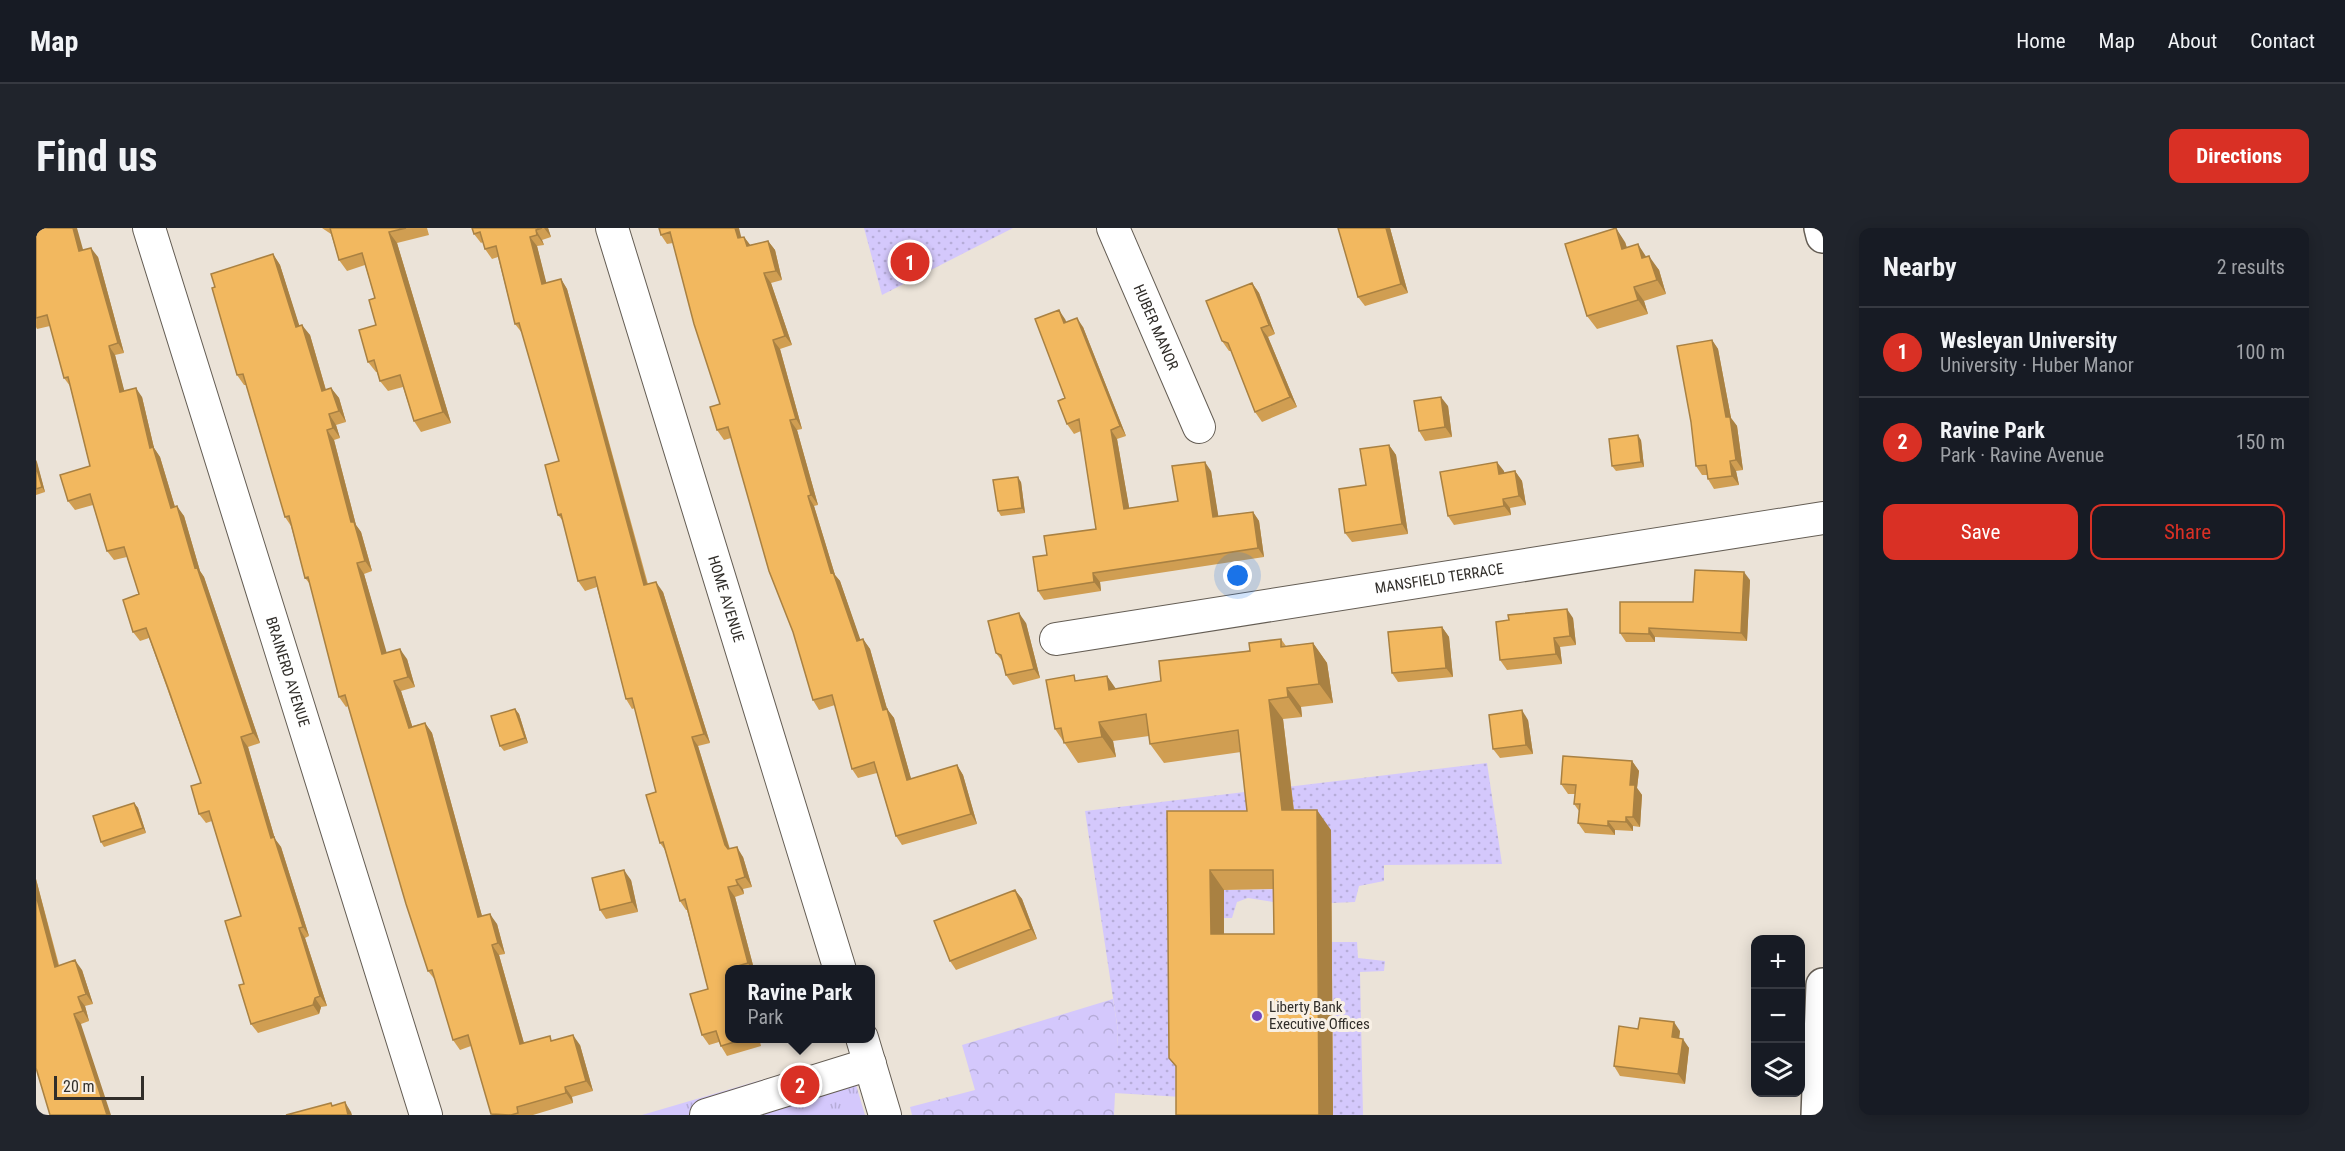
<!DOCTYPE html>
<meta charset="utf-8">
<style>
body{margin:0;font-family:"Roboto Condensed",sans-serif;background:#20242c;color:#f1f3f6}
.controls{position:absolute;right:18px;bottom:18px;display:grid;overflow:hidden;border-radius:12px;box-shadow:0 3px 15px #0003}
.controls button{width:54px;height:54px;display:grid;place-items:center;padding:0;border:0;border-bottom:2px solid #363941;background:#171b24;color:#f1f3f6;font:30px sans-serif}
.scale{position:absolute;left:18px;bottom:15px;width:90px;box-sizing:border-box;padding-left:6px;border:3px solid #312e2a;border-top:0;font-size:16px;line-height:21px;white-space:nowrap;color:#312e2a;-webkit-text-stroke:4px #f8f0e5;paint-order:stroke}
.you{position:absolute;left:1202px;top:348px;width:21px;height:21px;margin:-15px;border:4px solid #fff;border-radius:50%;background:#1a73e8;box-shadow:0 0 0 9px #1a73e833}
.badge{display:grid;place-items:center;width:39px;height:39px;border-radius:50%;background:#d93025;color:#fff;font-size:20px;font-weight:700}
.pin{position:absolute;translate:-50% -50%;border:3px solid #fff;box-shadow:0 2px 6px #0006}
.popup{position:absolute;left:689px;top:737px;width:150px;height:78px;box-sizing:border-box;display:grid;place-content:center;border-radius:12px;background:#171b24;filter:drop-shadow(0 2px 4px #0005);font-size:20px;white-space:nowrap;color:#9ea1a6}
.popup b{font-size:22px;color:#f1f3f6}
.popup::after{content:'';position:absolute;left:50%;top:100%;margin-left:-12px;border:12px solid transparent;border-top-color:#171b24}
.list{margin:0;padding:0;list-style:none}
h2{display:flex;justify-content:space-between;align-items:center;height:78px;margin:0;padding:0 24px;font-size:26px}
h2 small{font-size:20px;font-weight:400;color:#9ea1a6}
.list li{display:grid;grid-template-columns:39px 1fr auto;gap:18px;align-items:center;box-sizing:border-box;height:90px;padding:0 24px;border-top:2px solid #363941}
.list b{display:block;font-size:22px;white-space:nowrap}
.list p{margin:0;font-size:20px;white-space:nowrap;color:#9ea1a6}
.list em{font-size:20px;font-style:normal;color:#9ea1a6}
.actions{display:flex;gap:12px;padding:18px 24px}
.actions a{flex:1;padding:14px 0;border:2px solid #d93025;border-radius:12px;text-align:center;font-size:21px;color:#d93025}
.actions .main{background:#d93025;color:#fff}
.icon{flex:none;width:33px;height:33px;fill:none;stroke:currentColor;stroke-width:2;stroke-linecap:round;stroke-linejoin:round}
.map{position:relative;flex:none;width:1787px;height:887px;overflow:hidden;border-radius:12px}
header{display:flex;align-items:center;gap:36px;box-sizing:border-box;height:84px;padding:0 30px;background:#171b24;border-bottom:2px solid #363941}
header strong{font-size:28px}
nav{display:flex;gap:33px;margin-inline-start:auto;font-size:21px}
.intro{display:flex;align-items:center;justify-content:space-between;box-sizing:border-box;height:144px;padding:0 36px}
h1{margin:0;font-size:42px}
.button{padding:15px 27px;border-radius:12px;background:#d93025;color:#fff;font-size:21px;font-weight:700}
main{display:flex;gap:36px;padding:0 36px}
aside{flex:1;background:#171b24;border-radius:12px;box-shadow:0 3px 15px #0003}
.map>svg:first-child{display:block}
.grass{fill:url(#grass-dots)}
.forest{fill:url(#forest-crowns)}
.park{fill:url(#park-tufts)}
.lines{fill:none;stroke-linecap:round;stroke-linejoin:round}
.minor-casing{stroke:#645d54;stroke-width:34}
.tertiary-casing{stroke:#645d54;stroke-width:36}
.minor{stroke:#fff;stroke-width:32}
.tertiary{stroke:#fff;stroke-width:33}
.wall{fill:#d09e52;fill-rule:evenodd}
.shaded-wall{fill:#a98142}
.building{fill:#f2b85f;stroke:#a98142;stroke-width:1.5;fill-rule:evenodd}
.poi-dot{fill:#7146be;stroke:#f8f0e5;stroke-width:2}
.labels{text-anchor:middle;stroke-width:6;stroke-linejoin:round;paint-order:stroke}
.street-label{font-size:15px;fill:#312e2a;stroke:#f8f0e5}
.poi-label{font-size:15px;fill:#312e2a;stroke:#f8f0e5;text-anchor:start}
</style>
<header>
<strong>Map</strong>
<nav><a>Home</a><a>Map</a><a>About</a><a>Contact</a></nav>
</header>
<div class="intro"><h1>Find us</h1><a class="button">Directions</a></div>
<main>
<div class="map">
<svg width="1787" height="887" viewBox="0 0 1787 887">
<defs>
<pattern id="grass-dots" width="8" height="8" patternUnits="userSpaceOnUse" patternTransform="scale(1.5)"><rect width="8" height="8" fill="#d4c8fc"/><path d="M2 2h.1M6 6h.1" fill="none" stroke="#b6acd8" stroke-width="1.8" stroke-linecap="round"/></pattern>
<pattern id="forest-crowns" width="20" height="18" patternUnits="userSpaceOnUse" patternTransform="scale(1.5)"><rect width="20" height="18" fill="#d4c8fc"/><path d="M2 6a3 3 0 1 1 6 0M12 15a3 3 0 1 1 6 0" fill="none" stroke="#b6acd8"/></pattern>
<pattern id="park-tufts" width="24" height="20" patternUnits="userSpaceOnUse" patternTransform="scale(1.5)"><rect width="24" height="20" fill="#d4c8fc"/><path d="M3 7l-1-3M5 7V3M7 7l1-3M15 17l-1-3M17 17v-4M19 17l1-3" fill="none" stroke="#b6acd8"/></pattern>
</defs>
<rect width="100%" height="100%" fill="#ebe3d8"/>
<path class="grass" d="M 828,0 L 977,0 L 846,67 Z
M 1451,535 L 1466,636 L 1348,637 L 1348,653 L 1323,658 L 1319,674 L 1295,675 L 1294,602 L 1145,603 L 1146,869 L 1078,865 L 1082,803 L 1049,583 Z
M 1251,661 L 1242,681 L 1237,674 L 1212,670 L 1201,674 L 1196,690 L 1188,690 L 1188,662 Z
M 1296,714 L 1321,714 L 1322,730 L 1349,733 L 1348,743 L 1324,744 L 1327,887 L 1297,887 Z"/>
<path class="forest" d="M 1077,771 L 1082,803 L 1078,887 L 876,887 L 874,879 L 939,862 L 926,817 Z"/>
<path class="park" d="M 811,827 L 829,887 L 606,887 Z"/>
<g class="lines">
<defs>
<g id="minor">
<path id="s1" d="M 113,0 L 390,887"/>
<path id="s2" d="M 576,0 L 804,742"/>
<path id="s3" d="M 1077,0 L 1163,199"/>
<path id="s4" d="M 1020,411 L 1787,290"/>
<path d="M 826,810 L 849,887"/>
<path d="M 670,887 L 834,836"/>
</g>
<path id="tertiary" d="M 1785,0 L 1787,8
M 1782,887 L 1787,757"/>
</defs>
<use href="#minor" class="minor-casing"/>
<use href="#tertiary" class="tertiary-casing"/>
<use href="#minor" class="minor"/>
<use href="#tertiary" class="tertiary"/>
</g>
<path class="wall" d="M 0,0 L 62,29 L 88,125 L 79,127 L 88,163 L 106,169 L 118,220 L 124,229 L 139,279 L 148,288 L 164,343 L 168,349 L 224,515 L 212,519 L 239,611 L 245,619 L 273,708 L 269,710 L 291,778 L 285,779 L 283,786 L 222,805 L 215,796 L 208,756 L 205,688 L 176,593 L 170,595 L 163,586 L 165,555 L 113,410 L 104,413 L 97,404 L 103,366 L 91,329 L 78,332 L 71,323 L 57,277 L 39,282 L 32,273 L 54,238 L 34,158 L 28,150 L 14,98 L 1,101 L 0,99 Z
M 286,0 L 391,0 L 393,7 L 361,15 L 415,195 L 385,204 L 378,193 L 367,159 L 352,163 L 344,153 L 341,144 L 340,144 L 332,134 L 340,97 L 339,70 L 329,37 L 311,43 L 303,32 L 295,6 Z
M 436,0 L 512,0 L 515,9 L 506,12 L 508,17 L 501,18 L 510,55 L 525,51 L 531,61 L 612,356 L 627,364 L 674,515 L 662,518 L 694,621 L 707,629 L 716,659 L 707,661 L 708,666 L 699,669 L 718,741 L 693,741 L 693,810 L 723,810 L 725,818 L 691,828 L 685,818 L 683,814 L 673,817 L 666,807 L 672,761 L 651,682 L 650,682 L 644,673 L 629,622 L 624,615 L 620,564 L 599,480 L 596,481 L 590,471 L 561,359 L 549,363 L 542,353 L 527,293 L 522,287 L 523,233 L 486,105 L 479,96 L 462,29 L 456,31 L 449,21 L 447,14 L 445,15 L 438,6 Z
M 623,0 L 706,9 L 708,9 L 714,17 L 732,13 L 739,22 L 746,52 L 735,55 L 756,117 L 744,121 L 766,201 L 761,202 L 782,277 L 778,278 L 799,347 L 804,353 L 824,412 L 827,411 L 834,421 L 851,481 L 858,490 L 875,551 L 921,537 L 927,547 L 941,596 L 866,617 L 860,608 L 841,545 L 822,550 L 816,541 L 799,477 L 783,482 L 777,472 L 757,404 L 695,210 L 688,212 L 681,202 L 684,176 L 637,15 L 631,16 L 625,7 Z
M 1354,0 L 1372,65 L 1329,78 L 1322,69 Z
M 1589,14 L 1591,20 L 1611,29 L 1623,42 L 1630,66 L 1608,73 L 1612,86 L 1561,101 L 1551,88 Z
M 237,26 L 244,37 L 263,98 L 274,107 L 290,162 L 295,160 L 303,170 L 310,194 L 300,197 L 304,210 L 298,212 L 320,297 L 325,304 L 336,343 L 328,346 L 350,425 L 371,431 L 379,459 L 365,463 L 376,498 L 389,495 L 396,505 L 446,688 L 461,696 L 469,726 L 463,727 L 488,815 L 517,813 L 544,817 L 557,863 L 536,869 L 537,875 L 497,887 L 456,887 L 435,818 L 424,822 L 417,812 L 400,753 L 392,743 L 312,478 L 310,479 L 303,469 L 274,356 L 269,350 L 255,298 L 249,289 L 210,157 L 208,157 L 201,147 Z
M 1216,55 L 1223,65 L 1239,106 L 1232,109 L 1261,179 L 1226,194 L 1219,184 L 1196,123 L 1193,123 L 1186,113 Z
M 1029,91 L 1030,94 L 1047,99 L 1090,208 L 1081,211 L 1093,280 L 1142,273 L 1175,243 L 1182,288 L 1217,284 L 1223,293 L 1228,329 L 1064,354 L 1065,363 L 1008,372 L 1002,363 L 1011,327 L 1060,301 L 1045,203 L 1038,206 L 1031,196 L 1029,170 Z
M 1676,112 L 1682,121 L 1695,190 L 1701,198 L 1707,242 L 1700,243 L 1703,257 L 1678,261 L 1672,251 L 1671,247 L 1666,247 L 1660,238 Z
M 1412,178 L 1416,209 L 1389,213 L 1383,203 Z
M 1605,212 L 1608,239 L 1580,243 L 1576,238 Z
M 1353,217 L 1360,227 L 1372,306 L 1316,314 L 1309,305 Z
M 0,232 L 9,264 L 0,267 Z
M 1468,243 L 1468,245 L 1479,243 L 1486,253 L 1490,277 L 1474,280 L 1475,287 L 1418,297 L 1412,288 Z
M 985,254 L 989,285 L 965,288 L 962,283 Z
M 1714,352 L 1711,413 L 1619,409 L 1619,414 L 1590,414 L 1584,405 L 1657,374 Z
M 1537,390 L 1540,417 L 1524,419 L 1526,436 L 1471,442 L 1464,432 Z
M 990,395 L 1004,450 L 977,457 L 970,447 L 967,434 L 960,425 Z
M 1406,399 L 1413,409 L 1417,449 L 1362,454 L 1356,445 Z
M 1245,411 L 1250,418 L 1277,415 L 1291,435 L 1297,475 L 1265,479 L 1266,489 L 1247,491 L 1258,582 L 1295,602 L 1297,887 L 1140,839 L 1133,830 L 1131,583 L 1211,583 L 1205,524 L 1128,535 L 1114,516 L 1113,508 L 1077,513 L 1080,529 L 1042,535 L 1019,501 L 1042,453 L 1071,448 L 1079,461 L 1125,453 ZM 1237,661 L 1238,706 L 1188,706 L 1188,662 Z
M 479,481 L 483,486 L 492,515 L 468,523 L 464,518 Z
M 1492,492 L 1497,526 L 1464,530 L 1457,521 Z
M 1596,533 L 1603,543 L 1601,560 L 1606,567 L 1604,599 L 1597,598 L 1597,603 L 1579,602 L 1579,607 L 1549,605 L 1542,595 L 1543,583 L 1538,576 L 1539,566 L 1532,566 L 1525,556 Z
M 98,575 L 102,580 L 110,605 L 68,619 L 65,614 Z
M 0,651 L 23,737 L 46,742 L 57,776 L 49,778 L 53,793 L 45,796 L 0,840 Z
M 595,652 L 602,684 L 570,691 L 564,682 Z
M 979,662 L 986,671 L 1001,711 L 920,742 L 914,733 Z
M 1602,801 L 1644,803 L 1643,810 L 1653,820 L 1649,856 L 1584,848 L 1578,838 Z"/>
<path class="shaded-wall" d="M 37,0 L 41,0 L 50,32 L 43,23 Z
M 508,0 L 512,0 L 515,9 Z
M 699,0 L 703,0 L 708,20 L 702,10 Z
M 1350,0 L 1354,0 L 1372,65 L 1365,56 Z
M 1580,0 L 1589,14 L 1596,35 L 1586,21 Z
M 500,2 L 506,12 L 508,17 L 501,7 Z
M 353,4 L 361,15 L 415,195 L 407,184 Z
M 494,9 L 501,18 L 513,65 L 506,56 Z
M 708,9 L 715,18 L 711,18 Z
M 732,13 L 739,22 L 746,52 L 740,43 Z
M 1602,16 L 1611,30 L 1606,30 Z
M 55,20 L 62,29 L 88,125 L 82,115 Z
M 237,26 L 244,37 L 267,109 L 260,99 Z
M 1613,28 L 1623,42 L 1630,66 L 1621,52 Z
M 728,45 L 735,55 L 756,117 L 749,108 Z
M 525,51 L 531,61 L 614,367 L 608,357 Z
M 1216,55 L 1223,65 L 1239,106 L 1233,97 Z
M 1598,59 L 1608,73 L 1612,86 L 1602,72 Z
M 1023,82 L 1029,91 L 1034,104 L 1028,95 Z
M 1041,90 L 1047,99 L 1090,208 L 1084,198 Z
M 266,97 L 274,107 L 293,173 L 286,163 Z
M 1225,100 L 1232,109 L 1261,179 L 1254,169 Z
M 737,112 L 744,121 L 766,201 L 760,191 Z
M 1676,112 L 1682,121 L 1695,190 L 1701,198 L 1707,242 L 1700,232 L 1690,189 Z
M 73,118 L 79,127 L 91,173 L 84,164 Z
M 100,160 L 106,169 L 118,220 L 124,229 L 142,289 L 135,280 L 114,220 Z
M 295,160 L 303,170 L 310,194 L 303,183 Z
M 1405,169 L 1412,178 L 1416,209 L 1409,199 Z
M 293,186 L 300,197 L 304,210 L 297,200 Z
M 754,192 L 761,202 L 782,277 L 775,267 Z
M 291,202 L 298,212 L 320,297 L 325,304 L 336,343 L 329,333 L 315,294 Z
M 1075,202 L 1081,211 L 1095,290 L 1088,281 Z
M 1602,207 L 1605,212 L 1608,239 L 1605,234 Z
M 1353,217 L 1360,227 L 1372,306 L 1366,296 Z
M 0,232 L 1,234 L 9,264 L 6,259 L 0,238 Z
M 1694,233 L 1700,243 L 1703,257 L 1696,248 Z
M 1169,234 L 1175,243 L 1184,298 L 1177,289 Z
M 1461,234 L 1468,243 L 1470,256 L 1463,246 Z
M 1479,243 L 1486,253 L 1490,277 L 1483,268 Z
M 982,249 L 985,254 L 989,285 L 986,280 Z
M 772,268 L 778,278 L 799,347 L 804,353 L 828,422 L 821,413 L 795,345 Z
M 1467,271 L 1474,280 L 1475,287 L 1468,278 Z
M 141,278 L 148,288 L 164,343 L 168,349 L 224,515 L 217,505 L 159,340 Z
M 1217,284 L 1223,293 L 1228,329 L 1222,320 Z
M 321,335 L 328,346 L 354,436 L 346,426 Z
M 1708,344 L 1714,352 L 1711,413 L 1705,405 Z
M 1057,345 L 1064,354 L 1065,363 L 1058,354 Z
M 620,354 L 627,364 L 674,515 L 668,506 Z
M 1531,381 L 1537,390 L 1540,417 L 1534,408 Z
M 983,385 L 990,395 L 1004,450 L 998,441 Z
M 1406,399 L 1413,409 L 1417,449 L 1410,440 Z
M 1613,400 L 1619,409 L 1619,414 L 1613,406 Z
M 1518,410 L 1524,419 L 1526,436 L 1520,426 Z
M 827,411 L 834,421 L 854,491 L 847,482 Z
M 1277,415 L 1291,435 L 1297,475 L 1283,456 Z
M 364,421 L 371,431 L 379,459 L 372,449 Z
M 1071,448 L 1085,468 L 1073,462 Z
M 358,453 L 365,463 L 380,510 L 373,500 Z
M 1251,460 L 1265,479 L 1266,489 L 1252,469 Z
M 1233,472 L 1247,491 L 1260,602 L 1246,582 Z
M 479,481 L 483,486 L 492,515 L 489,510 Z
M 851,481 L 858,490 L 878,561 L 871,552 Z
M 1486,482 L 1492,492 L 1497,526 L 1490,517 Z
M 1063,494 L 1077,513 L 1080,529 L 1066,509 Z
M 389,495 L 396,505 L 449,699 L 442,689 Z
M 205,509 L 212,519 L 239,611 L 245,619 L 273,708 L 267,699 L 235,610 Z
M 656,509 L 662,518 L 695,626 L 689,617 Z
M 1596,533 L 1603,543 L 1601,560 L 1606,567 L 1604,599 L 1597,589 L 1594,557 Z
M 921,537 L 927,547 L 941,596 L 935,586 Z
M 98,575 L 102,580 L 110,605 L 107,600 Z
M 1281,582 L 1295,602 L 1297,887 L 1283,887 Z
M 1590,589 L 1597,598 L 1597,603 L 1590,594 Z
M 1572,593 L 1579,602 L 1579,607 L 1572,598 Z
M 701,619 L 707,629 L 716,659 L 709,649 Z
M 588,642 L 595,652 L 602,684 L 596,674 Z
M 1174,642 L 1188,662 L 1188,726 L 1175,706 Z
M 0,651 L 25,748 L 19,739 L 0,667 Z
M 700,652 L 707,661 L 708,666 L 702,657 Z
M 692,659 L 699,669 L 718,741 L 716,741 L 712,735 Z
M 979,662 L 986,671 L 1001,711 L 995,701 Z
M 454,686 L 461,696 L 469,726 L 462,715 Z
M 263,700 L 269,710 L 291,778 L 284,768 Z
M 456,717 L 463,727 L 491,826 L 484,816 Z
M 39,732 L 46,742 L 57,776 L 50,766 Z
M 42,769 L 49,778 L 53,793 L 47,783 Z
M 279,770 L 285,779 L 283,786 L 277,777 Z
M 38,786 L 45,796 L 75,887 L 71,887 Z
M 1638,794 L 1644,803 L 1642,819 L 1636,809 Z
M 537,807 L 544,817 L 557,863 L 550,853 Z
M 1647,811 L 1653,820 L 1649,856 L 1642,846 Z
M 529,859 L 536,869 L 537,875 L 530,865 Z
M 309,874 L 315,884 L 316,887 L 312,887 Z"/>
<path class="building" d="M 0,0 L 37,0 L 43,23 L 55,20 L 82,115 L 73,118 L 84,164 L 100,160 L 114,220 L 117,219 L 135,280 L 141,278 L 159,340 L 161,339 L 217,505 L 205,509 L 235,610 L 238,609 L 267,699 L 263,700 L 284,768 L 279,770 L 277,777 L 215,796 L 203,757 L 208,756 L 189,693 L 205,688 L 173,583 L 163,586 L 155,558 L 165,555 L 132,460 L 110,400 L 97,404 L 87,372 L 103,366 L 88,319 L 71,323 L 54,266 L 32,273 L 24,247 L 54,238 L 32,149 L 28,150 L 11,87 L 0,90 Z
M 294,0 L 370,0 L 353,4 L 407,184 L 378,193 L 364,147 L 344,153 L 338,132 L 332,134 L 323,102 L 340,97 L 333,72 L 339,70 L 326,25 L 303,32 Z
M 436,0 L 506,0 L 500,2 L 501,7 L 494,9 L 506,56 L 525,51 L 608,357 L 620,354 L 668,506 L 656,509 L 689,617 L 692,621 L 701,619 L 709,649 L 700,652 L 702,657 L 692,659 L 712,735 L 698,739 L 698,741 L 693,741 L 693,810 L 711,810 L 685,818 L 680,803 L 666,807 L 654,766 L 672,761 L 649,671 L 644,673 L 627,614 L 624,615 L 610,567 L 620,564 L 596,470 L 590,471 L 559,349 L 542,353 L 525,286 L 522,287 L 509,237 L 523,233 L 483,95 L 479,96 L 460,18 L 449,21 L 444,4 L 438,6 Z
M 623,0 L 699,0 L 702,10 L 708,9 L 711,18 L 732,13 L 740,43 L 728,45 L 749,108 L 737,112 L 760,191 L 754,192 L 775,267 L 772,268 L 795,345 L 797,344 L 821,413 L 827,411 L 847,482 L 851,481 L 871,552 L 921,537 L 935,586 L 860,608 L 838,534 L 816,541 L 796,467 L 777,472 L 757,404 L 733,343 L 692,199 L 681,202 L 674,179 L 684,176 L 658,96 L 634,4 L 625,7 Z
M 1302,0 L 1350,0 L 1365,56 L 1322,69 Z
M 1580,0 L 1586,21 L 1602,16 L 1606,30 L 1613,28 L 1621,52 L 1598,59 L 1602,72 L 1551,88 L 1529,16 Z
M 237,26 L 260,99 L 266,97 L 286,163 L 295,160 L 303,183 L 293,186 L 297,200 L 291,202 L 315,294 L 318,294 L 329,333 L 321,335 L 346,426 L 364,421 L 372,449 L 358,453 L 373,500 L 389,495 L 442,689 L 454,686 L 462,715 L 456,717 L 484,816 L 514,808 L 515,813 L 537,807 L 550,853 L 529,859 L 530,865 L 481,879 L 482,885 L 475,887 L 455,886 L 432,807 L 417,812 L 396,742 L 392,743 L 370,676 L 309,467 L 303,469 L 272,349 L 269,350 L 253,288 L 249,289 L 207,146 L 201,147 L 176,60 L 179,59 L 175,46 Z
M 1216,55 L 1233,97 L 1225,100 L 1254,169 L 1219,184 L 1192,115 L 1186,113 L 1170,73 Z
M 1023,82 L 1028,95 L 1041,90 L 1084,198 L 1075,202 L 1088,281 L 1142,273 L 1136,238 L 1169,234 L 1177,289 L 1217,284 L 1222,320 L 1057,345 L 1058,354 L 1002,363 L 997,329 L 1011,327 L 1008,308 L 1060,301 L 1043,191 L 1031,196 L 1022,173 L 1029,170 L 999,91 Z
M 1676,112 L 1690,189 L 1694,189 L 1700,232 L 1694,233 L 1696,248 L 1672,251 L 1670,237 L 1660,238 L 1655,194 L 1641,118 Z
M 1405,169 L 1409,199 L 1383,203 L 1378,173 Z
M 1602,207 L 1605,234 L 1576,238 L 1573,211 Z
M 1353,217 L 1366,296 L 1309,305 L 1303,261 L 1330,257 L 1324,221 Z
M 1461,234 L 1463,246 L 1479,243 L 1483,268 L 1467,271 L 1468,278 L 1412,288 L 1404,244 Z
M 0,238 L 6,259 L 0,261 Z
M 982,249 L 986,280 L 962,283 L 957,252 Z
M 1659,342 L 1708,344 L 1705,405 L 1613,400 L 1613,406 L 1584,405 L 1584,374 L 1657,374 Z
M 1531,381 L 1534,408 L 1518,410 L 1520,426 L 1464,432 L 1460,394 L 1473,392 L 1472,387 Z
M 983,385 L 998,441 L 970,447 L 965,427 L 960,425 L 952,393 Z
M 1406,399 L 1410,440 L 1356,445 L 1352,404 Z
M 1245,411 L 1245,419 L 1277,415 L 1283,456 L 1251,460 L 1252,469 L 1233,472 L 1246,582 L 1281,582 L 1283,887 L 1140,887 L 1140,838 L 1133,830 L 1131,583 L 1211,583 L 1202,502 L 1114,516 L 1110,486 L 1063,494 L 1066,509 L 1028,515 L 1025,500 L 1019,501 L 1010,452 L 1038,447 L 1039,453 L 1071,448 L 1073,462 L 1125,453 L 1123,433 L 1214,423 L 1213,415 ZM 1174,642 L 1237,642 L 1238,706 L 1175,706 Z
M 479,481 L 489,510 L 464,518 L 455,488 Z
M 1486,482 L 1490,517 L 1457,521 L 1453,487 Z
M 1527,528 L 1596,533 L 1594,557 L 1599,557 L 1597,589 L 1590,589 L 1590,594 L 1572,593 L 1572,598 L 1542,595 L 1544,576 L 1538,576 L 1540,557 L 1525,556 Z
M 98,575 L 107,600 L 65,614 L 57,588 Z
M 588,642 L 596,674 L 564,682 L 556,650 Z
M 979,662 L 995,701 L 914,733 L 898,693 Z
M 0,667 L 19,739 L 39,732 L 50,766 L 42,769 L 47,783 L 38,786 L 71,887 L 14,887 L 0,840 Z
M 1604,790 L 1638,794 L 1636,809 L 1647,811 L 1642,846 L 1578,838 L 1583,798 L 1602,801 Z
M 309,874 L 312,887 L 250,887 L 295,875 L 296,878 Z"/>
<circle class="poi-dot" cx="1221" cy="788" r="6"/>
<g class="labels">
<g class="street-label">
<text dy="5" stroke="none"><textPath href="#s3" startOffset="108">HUBER MANOR</textPath></text>
<text dy="5" stroke="none"><textPath href="#s4" startOffset="388">MANSFIELD TERRACE</textPath></text>
<text dy="5" stroke="none"><textPath href="#s2" startOffset="388">HOME AVENUE</textPath></text>
<text dy="5" stroke="none"><textPath href="#s1" startOffset="465">BRAINERD AVENUE</textPath></text>
</g>
<g class="poi-label">
<text x="1233" y="784">Liberty Bank<tspan x="1233" dy="17">Executive Offices</tspan></text>
</g>
</g>
</svg>
<div class="controls">
<button>+</button>
<button>−</button>
<button><svg class="icon" aria-label="layers" viewBox="0 0 24 24"><path d="M12 4l9 5-9 5-9-5zM3 14l9 5 9-5"/></svg></button>
</div>
<div class="scale">20 m</div>
<div class="you"></div>
<div class="pin badge" style="left:874px;top:34px">1</div>
<div class="pin badge" style="left:764px;top:857px">2</div>
<div class="popup"><b>Ravine Park</b>Park</div>
</div>
<aside>
<h2>Nearby<small>2 results</small></h2>
<ul class="list">
<li><span class="badge">1</span><div><b>Wesleyan University</b><p>University · Huber Manor</p></div><em>100 m</em></li>
<li><span class="badge">2</span><div><b>Ravine Park</b><p>Park · Ravine Avenue</p></div><em>150 m</em></li>
</ul>
<div class="actions"><a class="main">Save</a><a>Share</a></div>
</aside>
</main>
